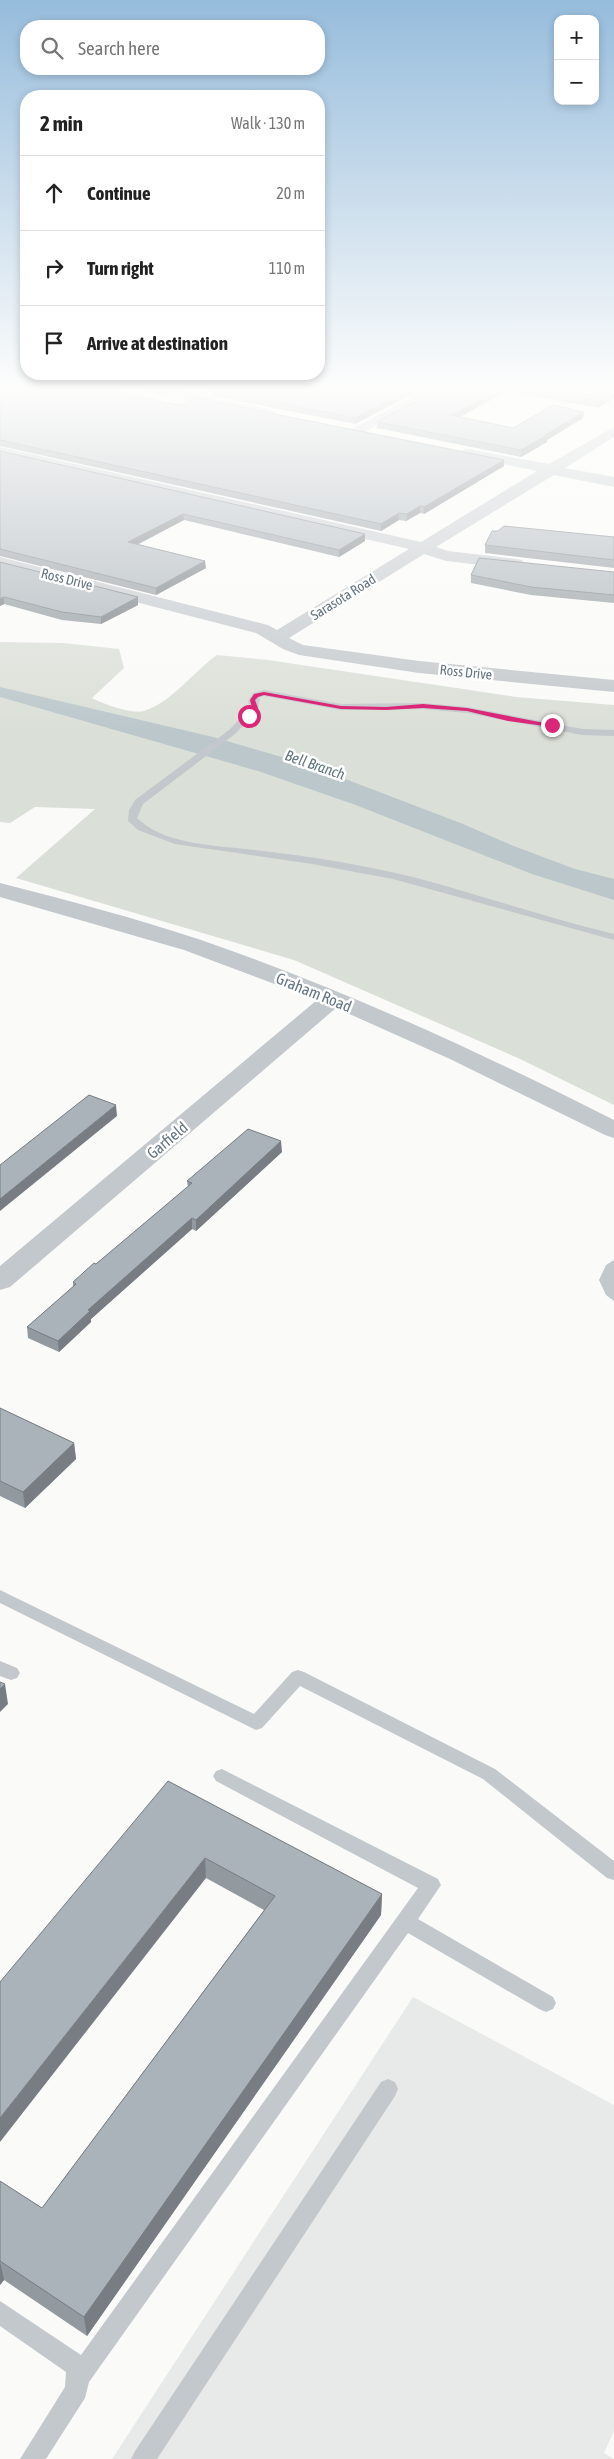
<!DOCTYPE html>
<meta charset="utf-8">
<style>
body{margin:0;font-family:"Asap Condensed",sans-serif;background:#f2f2f2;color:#222}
.controls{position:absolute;right:15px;top:15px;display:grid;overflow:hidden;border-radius:10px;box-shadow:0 2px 8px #0003}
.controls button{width:45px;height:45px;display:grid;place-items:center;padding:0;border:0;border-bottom:1px solid #e0e0e0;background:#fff;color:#222;font:25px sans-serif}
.stop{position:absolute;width:15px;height:15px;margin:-11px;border:4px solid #db2777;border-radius:50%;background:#fff}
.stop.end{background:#db2777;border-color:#fff;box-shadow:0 1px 5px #0008}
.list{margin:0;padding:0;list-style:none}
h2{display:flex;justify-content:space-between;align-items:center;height:65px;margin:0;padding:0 20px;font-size:21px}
h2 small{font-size:16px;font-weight:400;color:#767676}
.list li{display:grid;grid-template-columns:32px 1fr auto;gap:15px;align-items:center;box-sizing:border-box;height:75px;padding:0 20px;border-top:1px solid #e0e0e0}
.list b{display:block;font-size:19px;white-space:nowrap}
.list em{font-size:16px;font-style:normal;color:#767676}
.icon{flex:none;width:28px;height:28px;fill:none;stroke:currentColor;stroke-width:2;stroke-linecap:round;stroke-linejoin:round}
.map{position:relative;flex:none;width:614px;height:2459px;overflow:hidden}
.search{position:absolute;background:#fff;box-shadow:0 2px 8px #0003;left:20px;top:20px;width:305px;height:55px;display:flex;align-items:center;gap:12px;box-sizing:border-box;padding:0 18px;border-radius:20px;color:#767676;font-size:19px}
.panel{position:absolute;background:#fff;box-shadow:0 2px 8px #0003;left:20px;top:90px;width:305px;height:290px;border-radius:20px}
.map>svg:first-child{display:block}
.built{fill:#e8e9e9}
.green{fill:#dadfd7}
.water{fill:#bbc7cb}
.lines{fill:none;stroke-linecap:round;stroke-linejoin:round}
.lane{fill:#c3c8cc;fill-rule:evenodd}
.street{fill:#c3c8cc;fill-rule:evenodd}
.wall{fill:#929a9f}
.shaded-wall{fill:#777d82}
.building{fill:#aab3b9;stroke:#777d82}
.route{fill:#db2777}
.labels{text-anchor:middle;stroke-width:5;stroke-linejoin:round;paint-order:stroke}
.far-street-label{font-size:14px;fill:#657683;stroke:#fff}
.far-water-label{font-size:15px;font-style:italic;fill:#60757c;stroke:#fff}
.street-label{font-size:16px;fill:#657683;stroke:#fff}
</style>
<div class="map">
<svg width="614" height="2459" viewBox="0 0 614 2459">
<rect width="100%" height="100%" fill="#fafaf8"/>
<path class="built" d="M 413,1997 L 614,2105 L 614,2431 L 604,2453 L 614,2459 L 112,2459 Z"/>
<path class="green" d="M 0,642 L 63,643 L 119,649 L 124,668 L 92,698 C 103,704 131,714 144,711 C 172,702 193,672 217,655 L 268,660 L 516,697 L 614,705 L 614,1105 L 518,1058 L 294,960 L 16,878 L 95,809 L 35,807 L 10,823 L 0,822 Z"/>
<path class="water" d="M 0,687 L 213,737 L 306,764 L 463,824 L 511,845 L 575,869 L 614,879 L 614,900 L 532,874 L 353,804 L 258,771 L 0,697 Z"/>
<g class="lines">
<path class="lane" d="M 264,690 L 341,704 L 423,703 L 467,707 L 582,729 L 614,730 L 614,736 L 582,735 L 467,713 L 423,709 L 341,710 L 264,696 L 260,697 L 258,710 L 235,734 L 143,804 L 137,818 C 164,844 210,845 245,849 C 302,855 361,864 417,878 C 483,896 548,918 614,934 L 614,940 L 393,879 L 312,864 L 175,844 L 138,830 L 128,821 L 129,810 L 135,800 L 229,730 L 250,708 L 248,701 L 253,693 Z
M 614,1260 L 614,1301 L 606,1295 L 599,1280 L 606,1265 Z
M 0,1590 L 254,1714 L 292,1672 L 298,1670 L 304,1672 L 495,1769 L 614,1861 L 614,1880 L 607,1878 L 483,1779 L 300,1686 L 262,1728 L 256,1730 L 0,1603 Z
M 0,1661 L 17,1668 L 20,1673 L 17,1678 L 11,1680 L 0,1676 Z
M 222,1769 L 438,1879 L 441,1885 L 418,1919 L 553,1997 L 556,2003 L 553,2009 L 546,2012 L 539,2009 L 408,1933 L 89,2382 L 85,2398 L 46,2459 L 20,2459 L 65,2387 L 66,2372 L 0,2326 L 0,2301 L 81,2355 L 418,1888 L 216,1781 L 213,1776 L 216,1771 Z
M 388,2079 L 395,2082 L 398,2089 L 395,2096 L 157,2459 L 131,2459 L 135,2451 L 381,2082 Z"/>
<path class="street" d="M 144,389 L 169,389 L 269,409 L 276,413 L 269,417 L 151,393 Z
M 425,389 L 442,389 L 361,434 L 351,434 L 349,431 Z
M 614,427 L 614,437 L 565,468 L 614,477 L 614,487 L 554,475 L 436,547 L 448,551 L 516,559 L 522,560 L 524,564 L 522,568 L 516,569 L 446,561 L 424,554 L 289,638 L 303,645 L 419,661 L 614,680 L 614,692 L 419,673 L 299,655 L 283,649 L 256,633 L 0,567 L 0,557 L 268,625 L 277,630 L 409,549 L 0,455 L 0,447 L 421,542 L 537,471 L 463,456 L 461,453 L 463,450 L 468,449 L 549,464 Z
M 0,883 C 67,900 135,918 201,940 C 343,989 480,1052 614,1120 L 614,1138 L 605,1135 L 450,1059 L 336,1008 L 10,1287 L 0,1290 L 0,1266 L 317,1000 L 184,950 L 0,897 Z"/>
</g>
<path class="wall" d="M 0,389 L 179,405 L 504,460 L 504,466 L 424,514 L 420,513 L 406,521 L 399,520 L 381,531 L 0,446 Z
M 212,389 L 422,389 L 355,424 L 213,396 Z
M 439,389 L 614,389 L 598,408 L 507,391 L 459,417 L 513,428 L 584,412 L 583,418 L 547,440 L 547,442 L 521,457 L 377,428 L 377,422 Z
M 0,451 L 365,541 L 339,557 L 184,520 L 137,545 L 206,568 L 156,595 L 0,556 Z
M 614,537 L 614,568 L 485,553 L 485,545 Z
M 0,562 L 138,597 L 138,605 L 101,624 L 62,620 L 4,604 L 0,606 Z
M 614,572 L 614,603 L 531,595 L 471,583 L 471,575 Z
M 282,1152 L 196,1231 L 192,1229 L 91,1319 L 91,1322 L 59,1352 L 28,1338 L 27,1327 L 73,1287 L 73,1282 L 96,1264 L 188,1187 L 187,1181 Z
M 0,1408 L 74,1443 L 76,1459 L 25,1508 L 0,1496 Z
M 168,1781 L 382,1894 L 381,1915 L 87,2336 L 4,2280 L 0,2285 L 0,2181 L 42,2208 L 264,1910 L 206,1878 Z"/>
<path class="shaded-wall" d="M 410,389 L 422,389 L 355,424 L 355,418 Z
M 501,389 L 508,389 L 507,391 L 451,422 L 451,415 Z
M 614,392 L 614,398 L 598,408 L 598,401 Z
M 584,412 L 583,418 L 547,440 L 547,442 L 521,457 L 521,450 L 545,435 Z
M 504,460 L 504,466 L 424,514 L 424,507 Z
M 420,506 L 420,513 L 406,521 L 407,514 Z
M 399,513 L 399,520 L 381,531 L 381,524 Z
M 183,514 L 184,520 L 128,549 L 128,542 Z
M 365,534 L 365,541 L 339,557 L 339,550 Z
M 205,561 L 206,568 L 156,595 L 156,588 Z
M 4,597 L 4,604 L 0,606 L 0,599 Z
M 138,597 L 138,605 L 101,624 L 101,617 Z
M 116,1105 L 117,1116 L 0,1211 L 0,1199 Z
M 281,1141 L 282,1152 L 196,1231 L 196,1220 Z
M 192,1218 L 192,1229 L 91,1319 L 91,1322 L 59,1352 L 58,1341 L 88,1310 Z
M 74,1443 L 76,1459 L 25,1508 L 23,1492 Z
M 5,1684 L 8,1704 L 0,1712 L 0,1689 Z
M 205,1858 L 206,1878 L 0,2142 L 0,2118 Z
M 382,1894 L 381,1915 L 87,2336 L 84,2317 Z
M 0,2261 L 4,2280 L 0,2285 Z"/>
<path class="building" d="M 0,389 L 100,389 L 179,405 L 195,398 L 504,460 L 424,507 L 420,506 L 407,514 L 399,513 L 381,524 L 0,440 Z
M 212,389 L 410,389 L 355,418 Z
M 439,389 L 501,389 L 451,415 L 513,428 L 553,405 L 584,412 L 545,435 L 547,435 L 521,450 L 377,422 Z
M 529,389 L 614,389 L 614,392 L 598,401 Z
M 0,451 L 365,534 L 339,550 L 183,514 L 128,542 L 205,561 L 156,588 L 0,549 Z
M 504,526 L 614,537 L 614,560 L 485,545 L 492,531 L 498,531 Z
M 479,558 L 614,572 L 614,595 L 531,587 L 471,575 Z
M 0,562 L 138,597 L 101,617 L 62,612 L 4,597 L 0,599 Z
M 89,1095 L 116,1105 L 0,1199 L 0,1165 Z
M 248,1129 L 281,1141 L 196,1220 L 192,1218 L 88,1310 L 90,1311 L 58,1341 L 27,1327 L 76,1284 L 73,1282 L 94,1263 L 96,1264 L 192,1183 L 187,1181 Z
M 0,1408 L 74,1443 L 23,1492 L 0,1481 Z
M 0,1682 L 5,1684 L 0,1689 Z
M 168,1781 L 382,1894 L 84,2317 L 0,2261 L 0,2181 L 42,2208 L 275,1896 L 205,1858 L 0,2118 L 0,1982 Z"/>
<linearGradient id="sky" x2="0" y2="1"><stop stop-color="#96bcdc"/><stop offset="0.53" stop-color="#fdfdfc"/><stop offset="1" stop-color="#fdfdfc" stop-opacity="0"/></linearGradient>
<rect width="614" height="733" fill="url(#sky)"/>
<path class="route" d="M 264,692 L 341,706 L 386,707 L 423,704 L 467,708 L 555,725 L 552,727 L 508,721 L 467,711 L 423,708 L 386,710 L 341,709 L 264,695 L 258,697 L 255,700 L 258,708 L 251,718 L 247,718 L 252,708 L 250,700 L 254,694 Z"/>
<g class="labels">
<g class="far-street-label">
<text transform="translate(67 579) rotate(14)" y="5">Ross Drive</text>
<text transform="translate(343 597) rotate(-32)" y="5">Sarasota Road</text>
<text transform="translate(466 672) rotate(6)" y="5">Ross Drive</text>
</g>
<g class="far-water-label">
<text transform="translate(315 765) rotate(19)" y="5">Bell Branch</text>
</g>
<g class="street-label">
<text transform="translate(314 992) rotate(22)" y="6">Graham Road</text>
<text transform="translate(167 1140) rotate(-40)" y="6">Garfield</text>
</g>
</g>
</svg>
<div class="controls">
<button>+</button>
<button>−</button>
</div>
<div class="stop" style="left:249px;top:716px"></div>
<div class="stop end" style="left:552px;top:725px"></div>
<div class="search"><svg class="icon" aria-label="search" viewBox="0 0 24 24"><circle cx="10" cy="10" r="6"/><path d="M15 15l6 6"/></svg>Search here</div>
<section class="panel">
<h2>2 min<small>Walk · 130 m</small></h2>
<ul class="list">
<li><svg class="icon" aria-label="ahead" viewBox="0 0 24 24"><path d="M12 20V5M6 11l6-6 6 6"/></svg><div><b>Continue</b></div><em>20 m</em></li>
<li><svg class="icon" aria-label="right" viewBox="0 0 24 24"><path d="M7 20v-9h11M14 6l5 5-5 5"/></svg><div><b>Turn right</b></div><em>110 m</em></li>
<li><svg class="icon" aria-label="arrive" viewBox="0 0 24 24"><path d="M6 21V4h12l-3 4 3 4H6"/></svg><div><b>Arrive at destination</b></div></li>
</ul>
</section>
</div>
